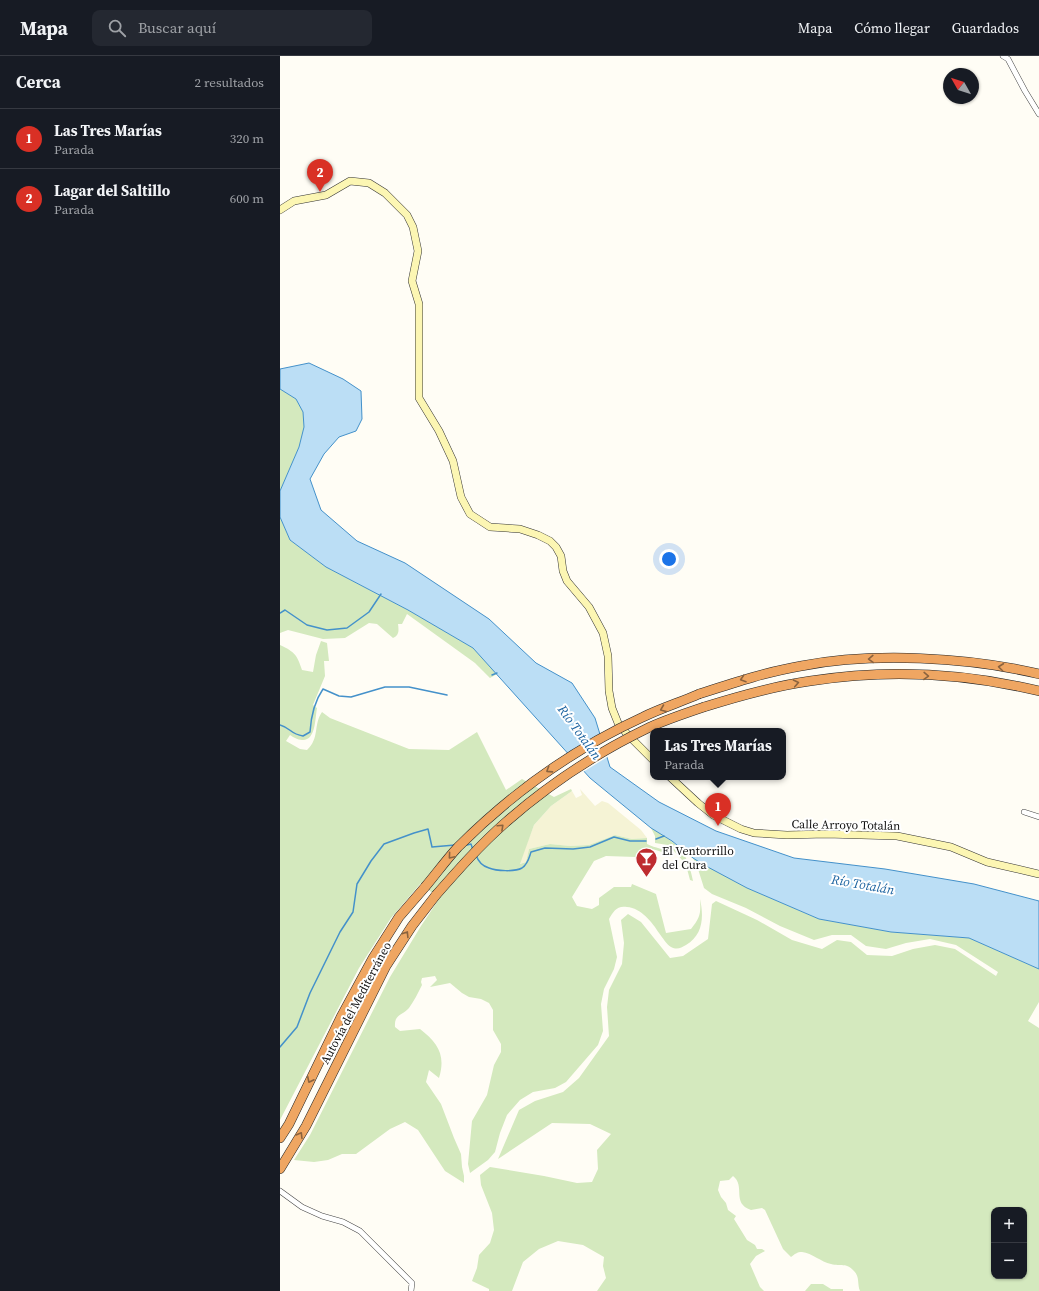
<!DOCTYPE html>
<html lang="es">
<meta charset="utf-8">
<style>
body{margin:0;font-family:"Source Serif 4",serif;background:#242831;color:#f1f3f6}
.controls{position:absolute;right:12px;bottom:12px;display:grid;overflow:hidden;border-radius:8px;box-shadow:0 1px 3px #0004}
.controls button{width:36px;height:36px;display:grid;place-items:center;padding:0;border:0;border-bottom:1px solid #363941;background:#171b24;color:#f1f3f6;font:20px sans-serif}
.compass{position:absolute;left:663px;top:12px;width:36px;height:36px;border-radius:50%;background:#171b24;box-shadow:0 1px 3px #0004;rotate:309deg}
.you{position:absolute;left:389px;top:503px;width:14px;height:14px;margin:-10px;border:3px solid #fff;border-radius:50%;background:#1a73e8;box-shadow:0 0 0 6px #1a73e833}
.badge{display:grid;place-items:center;width:26px;height:26px;border-radius:50%;background:#d93025;color:#fff;font-size:13px;font-weight:700}
.pin{position:absolute;translate:-50% -33px;filter:drop-shadow(0 1px 2px #0008)}
.pin::after{content:'';position:absolute;top:21px;width:14px;height:12px;background:inherit;clip-path:polygon(0 0,100% 0,50% 100%)}
.popup{position:absolute;left:370px;top:672px;width:136px;height:52px;box-sizing:border-box;display:grid;place-content:center;border-radius:8px;background:#171b24;filter:drop-shadow(0 1px 3px #0005);font-size:13px;white-space:nowrap;color:#9ea1a6}
.popup b{font-size:15px;color:#f1f3f6}
.popup::after{content:'';position:absolute;left:50%;top:100%;margin-left:-8px;border:8px solid transparent;border-top-color:#171b24}
.list{margin:0;padding:0;list-style:none}
h2{display:flex;justify-content:space-between;align-items:center;height:52px;margin:0;padding:0 16px;font-size:17px}
h2 small{font-size:13px;font-weight:400;color:#9ea1a6}
.list li{display:grid;grid-template-columns:26px 1fr auto;gap:12px;align-items:center;box-sizing:border-box;height:60px;padding:0 16px;border-top:1px solid #363941}
.list b{display:block;font-size:15px;white-space:nowrap}
.list p{margin:0;font-size:13px;white-space:nowrap;color:#9ea1a6}
.list em{font-size:13px;font-style:normal;color:#9ea1a6}
.icon{flex:none;width:22px;height:22px;fill:none;stroke:currentColor;stroke-width:2;stroke-linecap:round;stroke-linejoin:round}
.map{position:relative;flex:none;width:759px;height:1235px;overflow:hidden}
header{display:flex;align-items:center;gap:24px;box-sizing:border-box;height:56px;padding:0 20px;background:#171b24;border-bottom:1px solid #363941}
header strong{font-size:19px}
nav{display:flex;gap:22px;margin-inline-start:auto;font-size:14px}
.search{width:280px;height:36px;background:#242831;display:flex;align-items:center;gap:10px;box-sizing:border-box;padding:0 14px;border-radius:8px;color:#9ea1a6;font-size:15px}
main{display:flex}
aside{flex:1;background:#171b24}
.map>svg:first-child{display:block}
.farmland{fill:#f5f3d5}
.green{fill:#d4e9be;fill-rule:evenodd}
.water{fill:#bbdef5;stroke:#4491ca}
.pier{fill:#fffdf5}
.lines{fill:none;stroke-linecap:round;stroke-linejoin:round}
.stream{stroke:#4491ca;stroke-width:1.5}
.street-casing{stroke:#444;stroke-width:6}
.secondary-casing{stroke:#333;stroke-width:8}
.highway-casing{stroke:#222;stroke-width:10}
.street{stroke:#fff;stroke-width:5}
.secondary{stroke:#fcf6b3;stroke-width:7}
.highway{stroke:#efa662;stroke-width:9}
.highway-bridge-casing{stroke:#222;stroke-width:10;stroke-linecap:butt}
.highway-bridge{stroke:#efa662;stroke-width:9}
.oneway{stroke:#8b633e}
.labels{text-anchor:middle;stroke-width:4;stroke-linejoin:round;paint-order:stroke}
.street-label{font-size:12px;fill:#111;stroke:#fff}
.poi-label{font-size:12px;fill:#111;stroke:#fff;text-anchor:start}
.water-label{font-size:13px;font-style:italic;fill:#1c63a0;stroke:#fff}
</style>
<header>
<strong>Mapa</strong>
<div class="search"><svg class="icon" aria-label="search" viewBox="0 0 24 24"><circle cx="10" cy="10" r="6"/><path d="M15 15l6 6"/></svg>Buscar aquí</div>
<nav><a>Mapa</a><a>Cómo llegar</a><a>Guardados</a></nav>
</header>
<main>
<aside>
<h2>Cerca<small>2 resultados</small></h2>
<ul class="list">
<li><span class="badge">1</span><div><b>Las Tres Marías</b><p>Parada</p></div><em>320 m</em></li>
<li><span class="badge">2</span><div><b>Lagar del Saltillo</b><p>Parada</p></div><em>600 m</em></li>
</ul>
</aside>
<div class="map">
<svg width="759" height="1235" viewBox="0 0 759 1235">
<rect width="100%" height="100%" fill="#fffdf5"/>
<path class="farmland" d="M 300,733 L 315,750 L 322,745 L 328,747 L 361,774 L 367,782 L 352,783 L 335,779 L 309,789 L 290,790 L 270,788 L 249,793 L 246,806 L 239,808 L 254,769 L 271,750 L 292,735 L 296,742 L 302,739 Z"/>
<path class="green" d="M 0,333 L 16,343 L 23,356 L 24,371 L 19,391 L 0,435 Z
M 0,461 L 10,484 L 46,511 L 128,554 L 193,592 L 217,618 L 210,622 L 195,607 L 127,558 L 122,568 L 118,568 C 119,575 119,579 113,582 L 97,568 L 89,567 L 65,582 L 43,583 L 8,574 L 0,577 Z
M 41,585 L 47,587 L 49,605 L 44,605 L 45,620 L 33,649 L 37,652 C 35,662 36,685 22,684 C 18,684 13,681 10,679 L 6,685 L 20,693 L 27,694 C 40,682 33,669 42,656 L 50,662 L 129,693 L 169,694 L 197,676 L 226,734 L 242,723 L 274,741 L 291,733 L 292,735 L 271,750 L 254,769 L 240,808 L 246,806 L 249,793 L 270,788 L 290,790 L 309,789 L 335,779 L 352,783 L 367,782 L 367,788 C 376,793 383,791 392,799 L 369,792 L 366,797 L 357,798 L 356,801 L 326,800 L 314,805 L 292,841 L 297,850 L 312,853 L 319,849 L 319,842 L 334,831 L 351,831 L 352,828 L 376,838 L 386,877 L 411,873 C 420,862 421,858 420,843 C 424,861 423,879 406,889 C 401,892 397,894 391,891 C 386,888 383,882 379,877 C 372,866 361,852 347,851 C 337,849 333,856 329,863 L 337,901 L 334,913 L 324,933 L 321,948 L 323,975 L 318,989 L 286,1026 L 275,1032 L 253,1036 L 240,1044 L 227,1059 L 220,1077 L 215,1096 L 208,1104 L 190,1117 L 188,1108 L 192,1065 L 207,1039 L 214,1009 L 221,996 L 221,988 L 213,974 L 213,954 L 209,947 L 201,943 L 189,941 L 182,937 L 170,927 L 150,931 L 157,924 L 155,920 L 142,922 L 141,926 L 142,929 C 138,937 134,945 129,952 C 122,960 114,958 115,971 L 120,975 L 140,973 C 158,987 166,999 159,1022 L 149,1014 L 146,1026 L 161,1048 L 174,1082 L 181,1098 L 182,1111 L 184,1120 L 184,1127 L 165,1115 L 138,1074 L 125,1066 L 110,1073 L 76,1098 L 62,1098 L 48,1104 L 34,1106 L 14,1104 L 30,1079 L 110,921 L 141,870 L 159,843 L 141,827 L 111,862 L 79,912 L 0,1064 L 0,589 C 15,596 17,599 22,614 L 33,616 L 36,599 Z
M 371,772 C 397,788 407,793 413,825 L 410,824 L 406,809 L 398,799 L 388,789 L 375,787 L 375,780 Z
M 413,802 L 467,832 L 539,863 L 611,876 L 689,882 L 759,913 L 759,946 L 748,965 L 759,972 L 759,1235 L 580,1235 C 577,1228 580,1221 574,1215 C 566,1206 561,1211 551,1208 C 541,1206 532,1197 522,1196 C 517,1196 515,1198 511,1201 L 503,1193 L 485,1154 L 482,1152 L 471,1154 C 451,1147 466,1130 453,1120 L 449,1124 L 440,1125 L 438,1134 L 441,1141 L 446,1147 L 448,1154 L 456,1160 L 454,1163 L 467,1184 L 475,1189 L 477,1193 L 482,1193 L 485,1195 L 476,1200 L 470,1208 L 480,1231 L 484,1235 L 317,1235 L 326,1222 L 323,1210 L 324,1201 L 303,1189 L 278,1185 L 259,1193 L 243,1206 L 232,1235 L 209,1235 L 209,1233 L 192,1225 L 197,1212 L 199,1199 L 210,1187 L 214,1174 L 212,1157 L 201,1129 L 200,1119 L 210,1111 L 264,1120 L 297,1127 L 312,1126 L 318,1113 L 317,1094 L 331,1078 L 310,1068 L 272,1067 L 218,1103 L 239,1054 L 255,1045 L 283,1036 L 299,1022 L 329,980 L 327,951 L 329,934 L 342,908 L 344,887 L 341,864 L 348,858 L 361,866 L 390,902 L 403,900 L 428,883 L 432,848 L 436,845 L 477,864 L 512,884 L 542,893 L 557,884 L 571,886 L 587,899 L 612,900 L 633,893 L 655,889 L 675,893 L 716,920 L 718,916 L 676,889 L 650,883 L 626,887 L 606,893 L 586,890 L 571,879 L 552,879 L 534,884 L 500,870 L 466,852 L 432,838 L 424,832 L 418,813 ZM 714,1154 L 744,1154 L 744,1220 L 714,1220 Z
M 531,1228 L 543,1228 L 551,1233 L 563,1233 L 563,1235 L 525,1235 Z"/>
<path class="water" d="M 29,307 L 63,323 L 81,335 L 82,363 L 76,375 L 59,381 L 44,398 L 30,423 L 41,454 L 77,485 L 125,507 L 209,563 L 256,607 L 292,627 L 315,662 L 330,711 L 379,746 L 436,775 L 514,802 L 605,813 L 694,828 L 759,845 L 759,913 L 689,882 L 611,876 L 539,863 L 467,832 L 424,809 L 413,802 L 392,785 L 371,772 L 310,722 L 193,592 L 128,554 L 46,511 L 10,484 L 0,461 L 0,435 L 19,391 L 24,371 L 23,356 L 16,343 L 0,333 L 0,313 Z"/>
<path class="pier" d="M 322,677 L 329,700 L 303,716 L 286,698 Z"/>
<g class="lines">
<path class="stream" d="M 0,557 L 5,554 L 27,569 L 47,574 L 67,572 L 89,556 L 101,538
M 212,619 L 217,617
M 0,669 C 11,672 10,678 23,680 L 30,676 C 31,660 34,646 43,633 L 59,640 L 71,641 L 105,631 L 129,631 L 167,639
M 376,783 L 384,780
M 187,789 L 191,788 L 193,794
M 196,799 C 198,805 202,810 209,812 C 216,815 235,816 242,812 C 248,808 249,802 251,796 L 265,792 L 293,793 L 310,791 L 334,781 L 350,785 L 366,785
M 0,991 L 17,971 L 30,937 L 60,876 L 73,856 L 77,828 L 91,805 L 104,788 L 134,777 L 148,773 L 152,791 L 175,789"/>
<defs>
<path id="street" d="M 723,0 L 728,3 L 745,35 L 759,58
M 744,756 L 759,761
M 0,1135 L 22,1151 L 42,1160 L 63,1166 L 80,1175 L 132,1227 L 131,1235"/>
<path id="secondary" d="M 0,154 L 14,145 L 46,139 L 70,125 L 89,127 L 105,137 L 127,159 L 133,171 L 138,195 L 132,225 L 139,248 L 139,342 L 159,375 L 173,405 L 181,441 L 190,458 L 210,471 L 240,473 L 258,479 L 270,485 L 276,491 L 281,500 L 283,515 L 287,525 L 309,551 L 323,577 L 328,600 L 329,635 L 332,652 L 338,667 L 347,678 L 373,704
M 390,721 L 418,747 L 433,759 L 461,773 L 474,777 L 507,779 L 546,778 L 617,780 L 671,791 L 707,806 L 759,818"/>
<path id="highway" d="M 419,638 C 453,627 486,616 521,610 C 593,596 688,601 759,618
M 424,651 C 459,640 494,630 530,625 C 606,613 685,617 759,635
M 0,1082 L 9,1068 L 61,961 L 93,902 L 119,861 L 145,831
M 0,1113 L 26,1070 L 106,910 L 132,870 L 156,839"/>
</defs>
<use href="#street" class="street-casing"/>
<use href="#secondary" class="secondary-casing"/>
<use href="#highway" class="highway-casing"/>
<use href="#street" class="street"/>
<use href="#secondary" class="secondary"/>
<use href="#highway" class="highway"/>
<defs>
<path id="highway-bridge" d="M 145,831 C 156,818 166,804 178,791 C 231,738 295,692 363,661 C 381,652 401,646 419,638
M 156,839 C 178,814 200,789 225,767 C 268,729 318,696 370,671 C 388,663 406,657 424,651"/>
</defs>
<use href="#highway-bridge" class="highway-bridge-casing"/>
<use href="#highway-bridge" class="highway-bridge"/>
</g>
<defs><path id="oneway-chevron" d="M-2-3.5L2.5 0L-2 3.5" fill="none" stroke-width="1.6" stroke-linecap="round" stroke-linejoin="round"/></defs>
<g class="oneway">
<use href="#oneway-chevron" transform="translate(591 603) rotate(178)"/>
<use href="#oneway-chevron" transform="translate(721 611) rotate(-173)"/>
<use href="#oneway-chevron" transform="translate(646 620) rotate(2)"/>
<use href="#oneway-chevron" transform="translate(463 623) rotate(162)"/>
<use href="#oneway-chevron" transform="translate(516 627) rotate(-11)"/>
<use href="#oneway-chevron" transform="translate(383 653) rotate(158)"/>
<use href="#oneway-chevron" transform="translate(269 714) rotate(147)"/>
<use href="#oneway-chevron" transform="translate(221 771) rotate(-43)"/>
<use href="#oneway-chevron" transform="translate(171 800) rotate(130)"/>
<use href="#oneway-chevron" transform="translate(126 878) rotate(-58)"/>
<use href="#oneway-chevron" transform="translate(30 1024) rotate(116)"/>
<use href="#oneway-chevron" transform="translate(20 1079) rotate(-59)"/>
</g>
<defs>
<symbol id="bar-pin" viewBox="-11 -11 22 30"><path d="M0 17L-7.5 6A9.5 9.5 0 1 1 7.5 6Z" fill="#be2c2f" stroke="#fff"/><path d="M-6-5H6L.8 .8V4.5H3.5V6h-7V4.5H-.8V.8Z" fill="#fff"/></symbol>
</defs>
<g fill-rule="evenodd">
<use href="#bar-pin" x="354" y="790" width="25" height="34"/>
</g>
<g class="labels">
<g class="street-label">
<text transform="translate(566 769) rotate(1)" y="4">Calle Arroyo Totalán</text>
<text transform="translate(76 947) rotate(-62)" y="4">Autovía del Mediterráneo</text>
</g>
<g class="poi-label">
<text x="382" y="799">El Ventorrillo<tspan x="382" dy="14">del Cura</tspan></text>
</g>
<g class="water-label">
<text transform="translate(300 676) rotate(54)" y="5">Río Totalán</text>
<text transform="translate(583 828) rotate(10)" y="5">Río Totalán</text>
</g>
</g>
</svg>
<div class="controls">
<button>+</button>
<button>−</button>
</div>
<svg class="compass" viewBox="-18 -18 36 36"><path d="M0-13l5 13h-10z" fill="#e53935"/><path d="M0 13l5-13h-10z" fill="#9ea1a6"/></svg>
<div class="you"></div>
<div class="pin badge" style="left:438px;top:770px">1</div>
<div class="popup"><b>Las Tres Marías</b>Parada</div>
<div class="pin badge" style="left:40px;top:136px">2</div>
</div>
</main>
